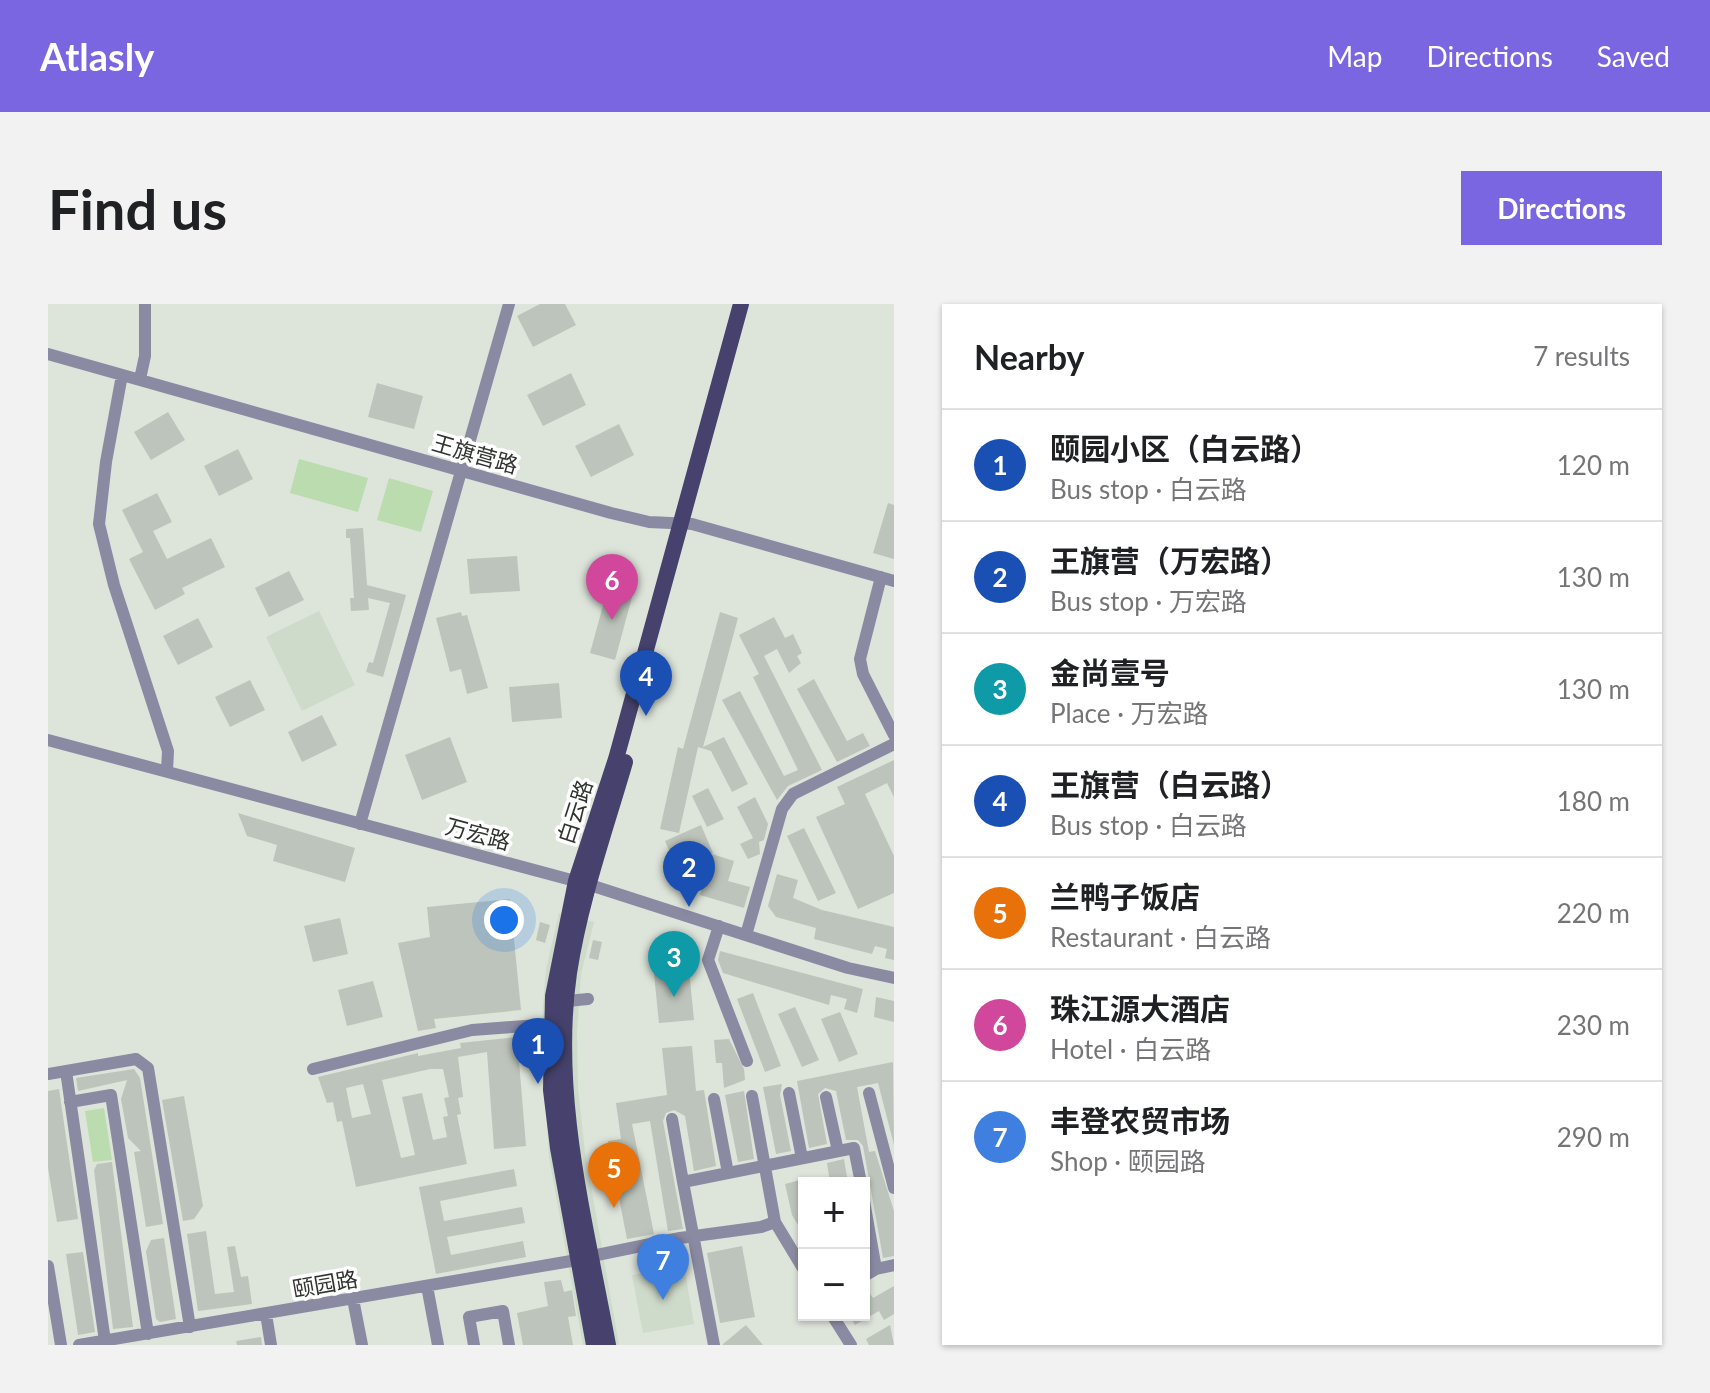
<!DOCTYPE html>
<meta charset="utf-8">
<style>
body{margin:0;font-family:Lato,"Noto Sans SC",sans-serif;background:#f2f2f2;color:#202124}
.controls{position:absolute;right:24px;bottom:24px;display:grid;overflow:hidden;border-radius:0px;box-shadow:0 2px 6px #0004}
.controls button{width:72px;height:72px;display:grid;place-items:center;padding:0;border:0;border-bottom:2px solid #e0e0e0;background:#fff;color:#202124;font:40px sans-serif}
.you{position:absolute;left:456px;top:616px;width:28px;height:28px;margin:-20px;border:6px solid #fff;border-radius:50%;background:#1a73e8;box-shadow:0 0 0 12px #1a73e833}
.badge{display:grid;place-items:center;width:52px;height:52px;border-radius:50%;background:#7a66e1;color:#fff;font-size:26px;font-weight:700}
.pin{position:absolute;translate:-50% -66px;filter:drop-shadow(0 2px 4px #0008)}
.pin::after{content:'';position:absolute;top:42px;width:28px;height:24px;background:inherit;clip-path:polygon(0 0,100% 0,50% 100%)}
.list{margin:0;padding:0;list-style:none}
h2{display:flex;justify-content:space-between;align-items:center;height:104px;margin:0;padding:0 32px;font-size:34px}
h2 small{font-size:26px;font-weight:400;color:#757577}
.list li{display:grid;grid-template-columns:52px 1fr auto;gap:24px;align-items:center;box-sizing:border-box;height:112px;padding:0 32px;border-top:2px solid #e0e0e0}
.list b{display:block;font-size:30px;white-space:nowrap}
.list p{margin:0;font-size:26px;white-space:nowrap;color:#757577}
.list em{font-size:26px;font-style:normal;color:#757577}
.map{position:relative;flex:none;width:846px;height:1041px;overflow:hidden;border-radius:0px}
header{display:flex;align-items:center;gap:48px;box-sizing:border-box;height:112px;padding:0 40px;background:#7a66e1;color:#fff}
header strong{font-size:38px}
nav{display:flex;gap:44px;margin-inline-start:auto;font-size:28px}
.intro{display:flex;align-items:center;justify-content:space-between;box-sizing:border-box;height:192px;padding:0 48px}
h1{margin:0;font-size:56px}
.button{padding:20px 36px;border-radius:0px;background:#7a66e1;color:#fff;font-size:28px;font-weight:700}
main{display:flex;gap:48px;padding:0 48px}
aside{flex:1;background:#fff;border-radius:0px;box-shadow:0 2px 6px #0004}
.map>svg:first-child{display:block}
.built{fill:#cedaca}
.green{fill:#bbdcae}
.building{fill:#bdc4bb;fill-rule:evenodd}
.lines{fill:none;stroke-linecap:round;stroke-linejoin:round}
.minor{stroke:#8a8aa3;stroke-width:12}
.major{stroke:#46426d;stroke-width:16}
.labels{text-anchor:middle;stroke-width:7;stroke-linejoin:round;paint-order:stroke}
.street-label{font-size:22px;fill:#30332f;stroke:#fff}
</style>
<header>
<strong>Atlasly</strong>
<nav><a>Map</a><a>Directions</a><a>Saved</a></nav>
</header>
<div class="intro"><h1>Find us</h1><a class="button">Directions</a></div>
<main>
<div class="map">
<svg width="846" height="1041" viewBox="0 0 846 1041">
<rect width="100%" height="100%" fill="#dde4da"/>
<path class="built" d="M 271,307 L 307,381 L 254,407 L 218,333 Z
M 511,609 L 546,618 L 533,670 L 529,727 L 530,785 L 537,848 L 571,1041 L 535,1041 L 501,853 L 493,726 L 498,665 Z
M 636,962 L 646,1020 L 595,1029 L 584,971 Z"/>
<path class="green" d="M 251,155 L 320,174 L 310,208 L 242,189 Z
M 341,174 L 385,187 L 373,228 L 329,216 Z
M 56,804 L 64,856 L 45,858 L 37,807 Z"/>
<path class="building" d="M 492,0 L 517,0 L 528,21 L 485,43 L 469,12 Z
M 523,69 L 538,101 L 495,122 L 479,91 Z
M 329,79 L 375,92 L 366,125 L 320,113 Z
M 120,108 L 137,136 L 103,156 L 86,128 Z
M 571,120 L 586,151 L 543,173 L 527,142 Z
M 190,145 L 205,175 L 171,192 L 156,162 Z
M 109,189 L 124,218 L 105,227 L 119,255 L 163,234 L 177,263 L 134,284 L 137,290 L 107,306 L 81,255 L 95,248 L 74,206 Z
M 840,199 L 846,201 L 846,255 L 825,249 Z
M 315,224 L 319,281 L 358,291 L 335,373 L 318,368 L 321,358 L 325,359 L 342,299 L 320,294 L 321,306 L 303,307 L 302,294 L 306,294 L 302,234 L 298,234 L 298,225 Z
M 469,252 L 472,287 L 422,290 L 419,255 Z
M 241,267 L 256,296 L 221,313 L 207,284 Z
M 562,276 L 587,282 L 567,356 L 542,349 Z
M 413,308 L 414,312 L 419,311 L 440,384 L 419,390 L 413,365 L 402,368 L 388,314 Z
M 672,308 L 690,314 L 655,443 L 676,433 L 700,480 L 684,488 L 663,447 L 650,443 L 631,529 L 612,525 L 630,443 L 635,445 Z
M 726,313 L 737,334 L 745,330 L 754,349 L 749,352 L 753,359 L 741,369 L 729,345 L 716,352 L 774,466 L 740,482 L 729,496 L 674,396 L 692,387 L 736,472 L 750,466 L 705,373 L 711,370 L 691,331 Z
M 150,314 L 165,343 L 130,361 L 115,332 Z
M 766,375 L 799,437 L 815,429 L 822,442 L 789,458 L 749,385 Z
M 202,376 L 217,406 L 182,423 L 167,393 Z
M 511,379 L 514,414 L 464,418 L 461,383 Z
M 274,411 L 289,441 L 254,458 L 240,428 Z
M 402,433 L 419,478 L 374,496 L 357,451 Z
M 846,456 L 846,493 L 839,479 L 817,490 L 846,552 L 846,589 L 810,605 L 768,513 L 797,500 L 789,483 Z
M 660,484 L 676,515 L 659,523 L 644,492 Z
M 707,493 L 720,520 L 716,536 L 711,538 L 712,550 L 700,555 L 692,540 L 705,534 L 689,503 Z
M 190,509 L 307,544 L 297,578 L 225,557 L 229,541 L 199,532 Z
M 653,521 L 665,549 L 629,565 L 617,537 Z
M 756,524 L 788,589 L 770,597 L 739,532 Z
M 664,550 L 686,557 L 680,577 L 702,583 L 696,604 L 652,591 Z
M 729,570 L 750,576 L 745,594 L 774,606 L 846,623 L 846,656 L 837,654 L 839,645 L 827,642 L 824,650 L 766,635 L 768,624 L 728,613 L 720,602 Z
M 462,595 L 473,706 L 386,715 L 388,724 L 370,727 L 350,639 L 382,633 L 379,603 Z
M 292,614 L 300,650 L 265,658 L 256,622 Z
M 492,618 L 502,621 L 497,639 L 488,636 Z
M 545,636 L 554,638 L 550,656 L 541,654 Z
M 672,647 L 815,685 L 809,709 L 796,705 L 799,695 L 783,691 L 781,701 L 675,669 L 670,656 Z
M 641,666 L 646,716 L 611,719 L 606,670 Z
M 325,677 L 335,713 L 299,722 L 290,686 Z
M 705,689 L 733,762 L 717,768 L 689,695 Z
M 828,693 L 846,697 L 846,718 L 826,713 Z
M 747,703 L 771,756 L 754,763 L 730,710 Z
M 792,708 L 810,750 L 791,758 L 773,715 Z
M 469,733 L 478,842 L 446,845 L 439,748 L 410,753 L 415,793 L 410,794 L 413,810 L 409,811 L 419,860 L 308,883 L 294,817 L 289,818 L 285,798 L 279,799 L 270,773 L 370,749 L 370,752 L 413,744 L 412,739 ZM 382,765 L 395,765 L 401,793 L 396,794 L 400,812 L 395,813 L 399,833 L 385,836 L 374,789 L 354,793 L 367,851 L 353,854 L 334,776 ZM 315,780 L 323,810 L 304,814 L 298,784 Z
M 681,735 L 696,765 L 697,776 L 676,784 L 674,759 L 668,759 L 666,736 Z
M 644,742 L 648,787 L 656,786 L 668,862 L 646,867 L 637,812 L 626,806 L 618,809 L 615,817 L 635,925 L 620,927 L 602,817 L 584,820 L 606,930 L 579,935 L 560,837 L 573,835 L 568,799 L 619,791 L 614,744 Z
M 845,758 L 846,841 L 830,779 L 809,783 L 821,848 L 827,847 L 846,907 L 846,952 L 835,954 L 815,842 L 810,836 L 798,836 L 788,787 L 777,784 L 770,790 L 779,840 L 761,844 L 749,777 Z
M 86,765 L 92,774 L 115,920 L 98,923 L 86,848 L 93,847 L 80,834 L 73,795 L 79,776 L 30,787 L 28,774 Z
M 734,780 L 732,791 L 743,847 L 728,850 L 715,783 Z
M 11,785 L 30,915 L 9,918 L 0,864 L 0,787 Z
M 696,787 L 706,855 L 690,858 L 677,791 Z
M 136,792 L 155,902 L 146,915 L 135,917 L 114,796 Z
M 796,855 L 800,879 L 782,879 L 779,859 Z
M 64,858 L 85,1023 L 65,1025 L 46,866 L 49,860 Z
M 466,865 L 469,882 L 392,897 L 396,917 L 474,903 L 477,919 L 399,933 L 403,951 L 475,937 L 478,953 L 388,970 L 371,883 Z
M 756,875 L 756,931 L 744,911 L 737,880 Z
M 158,927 L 167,990 L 186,988 L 179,943 L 187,942 L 193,973 L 200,972 L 204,1000 L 150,1007 L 139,930 Z
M 116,934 L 128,1015 L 112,1018 L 108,1015 L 98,947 L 103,936 Z
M 694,942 L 707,1013 L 672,1019 L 659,949 Z
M 35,948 L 47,1028 L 30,1031 L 18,950 Z
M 513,976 L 516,988 L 524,986 L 528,1012 L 520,1013 L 525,1041 L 475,1041 L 469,1009 L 500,1002 L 496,978 Z
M 816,981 L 825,994 L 846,982 L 846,1010 L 836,1016 L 831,1007 L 807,1021 L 801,1011 L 816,1011 Z
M 698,1021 L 715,1041 L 675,1041 L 675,1040 Z
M 842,1021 L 846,1041 L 821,1041 L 818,1035 Z
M 213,1033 L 214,1041 L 189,1041 L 188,1037 Z"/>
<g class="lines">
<path class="minor" d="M 0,50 L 563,209 L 601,218 L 644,220 L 846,277
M 74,71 L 58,158 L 51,220 L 66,281 L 120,447 L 119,467
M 92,75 L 97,52 L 97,0
M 833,273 L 812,355 L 815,370 L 846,431
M 0,436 L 542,581 L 800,664 L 846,674
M 312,520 L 461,0
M 671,622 L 660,656 L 699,757
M 698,631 L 734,505 L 745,490 L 846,440
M 519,697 L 540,695
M 265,765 L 424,726 L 503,720
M 18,767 L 57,1037
M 0,770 L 88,755 L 100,764 L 142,1023
M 741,789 L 754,854
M 821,789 L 846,884
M 704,792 L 727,918 L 756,966
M 778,793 L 790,847
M 666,795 L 680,869
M 22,798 L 63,791 L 100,1030
M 624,815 L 635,878
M 816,897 L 828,965 L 816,972
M 544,952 L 632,934 L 713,923 L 727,918
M 0,962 L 13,1041
M 828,965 L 846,961
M 379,982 L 390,1041
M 305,995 L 314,1041
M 218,1010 L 223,1041
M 784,1011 L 803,1041
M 31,1041 L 529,956
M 426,1041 L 421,1013 L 455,1007 L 461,1041
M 666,1041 L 635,878 L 806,844 L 813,879"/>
<path class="major" d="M 546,1041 L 510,844 L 503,786 L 505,692 L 528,577 L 568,455 L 693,0
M 560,1041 C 538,920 503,793 521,669 C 532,597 557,527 577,458"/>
</g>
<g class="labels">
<g class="street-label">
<text transform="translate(427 150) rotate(16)" y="8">王旗营路</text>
<text transform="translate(527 508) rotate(-72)" y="8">白云路</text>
<text transform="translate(430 530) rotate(15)" y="8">万宏路</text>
<text transform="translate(277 980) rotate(-10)" y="8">颐园路</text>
</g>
</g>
</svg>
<div class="controls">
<button>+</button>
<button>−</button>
</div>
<div class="you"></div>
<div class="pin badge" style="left:490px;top:780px;background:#1a4fb4">1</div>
<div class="pin badge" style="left:641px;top:603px;background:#1a4fb4">2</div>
<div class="pin badge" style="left:626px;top:693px;background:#0f9aa8">3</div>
<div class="pin badge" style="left:598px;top:412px;background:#1a4fb4">4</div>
<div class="pin badge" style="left:566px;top:904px;background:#e8710a">5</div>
<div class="pin badge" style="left:564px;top:316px;background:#d1479c">6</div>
<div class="pin badge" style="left:615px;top:996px;background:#3f7fe0">7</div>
</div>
<aside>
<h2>Nearby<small>7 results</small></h2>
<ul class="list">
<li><span class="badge" style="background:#1a4fb4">1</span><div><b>颐园小区（白云路）</b><p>Bus stop · 白云路</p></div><em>120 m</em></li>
<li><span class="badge" style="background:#1a4fb4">2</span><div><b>王旗营（万宏路）</b><p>Bus stop · 万宏路</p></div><em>130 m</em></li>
<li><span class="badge" style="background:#0f9aa8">3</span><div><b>金尚壹号</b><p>Place · 万宏路</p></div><em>130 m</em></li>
<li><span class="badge" style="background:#1a4fb4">4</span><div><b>王旗营（白云路）</b><p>Bus stop · 白云路</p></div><em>180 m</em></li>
<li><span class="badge" style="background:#e8710a">5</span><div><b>兰鸭子饭店</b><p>Restaurant · 白云路</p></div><em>220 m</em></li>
<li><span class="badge" style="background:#d1479c">6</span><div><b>珠江源大酒店</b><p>Hotel · 白云路</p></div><em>230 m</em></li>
<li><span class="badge" style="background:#3f7fe0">7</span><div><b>丰登农贸市场</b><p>Shop · 颐园路</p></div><em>290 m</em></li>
</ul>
</aside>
</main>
